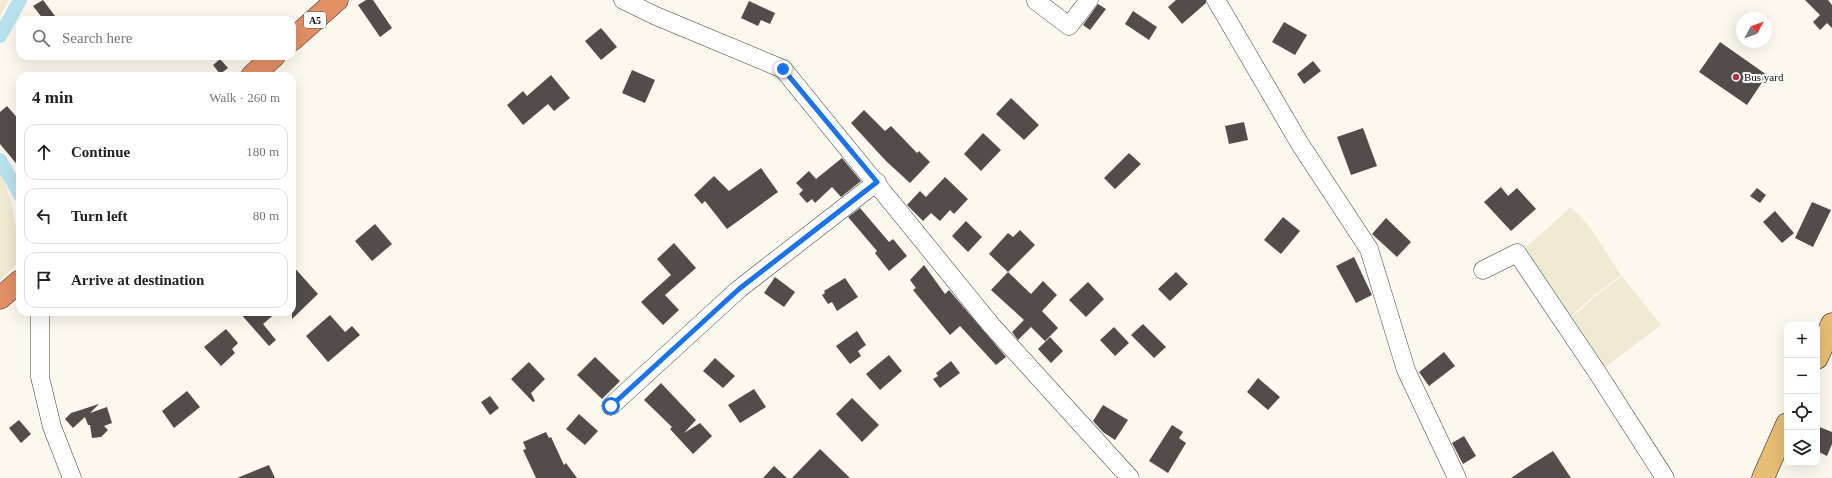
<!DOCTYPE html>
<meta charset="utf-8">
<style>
body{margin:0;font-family:"Times New Roman",serif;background:#f2f2f2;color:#222}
.controls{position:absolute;right:12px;bottom:12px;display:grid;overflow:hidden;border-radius:8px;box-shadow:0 4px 16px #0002}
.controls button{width:36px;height:36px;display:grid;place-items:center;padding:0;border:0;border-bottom:1px solid #e0e0e0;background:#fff;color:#222;font:20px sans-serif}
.compass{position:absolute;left:1736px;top:12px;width:36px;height:36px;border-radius:50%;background:#fff;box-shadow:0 4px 16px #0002;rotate:49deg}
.stop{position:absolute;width:12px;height:12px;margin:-9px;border:3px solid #1a73e8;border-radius:50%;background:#fff}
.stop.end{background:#1a73e8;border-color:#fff;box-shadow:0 1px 4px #0008}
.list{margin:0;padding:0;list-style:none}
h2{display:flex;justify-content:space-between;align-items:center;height:52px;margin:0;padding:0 16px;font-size:17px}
h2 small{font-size:13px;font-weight:400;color:#767676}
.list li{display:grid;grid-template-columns:26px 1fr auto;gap:12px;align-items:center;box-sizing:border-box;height:56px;margin:0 8px 8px;padding:0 8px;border:1px solid #e0e0e0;border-radius:12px}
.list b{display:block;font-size:15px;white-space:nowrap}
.list em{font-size:13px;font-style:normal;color:#767676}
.icon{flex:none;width:22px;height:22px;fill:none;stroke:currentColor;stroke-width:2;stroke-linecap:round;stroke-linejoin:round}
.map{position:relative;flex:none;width:1832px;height:478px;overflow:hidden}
.search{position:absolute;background:#fff;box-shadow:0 4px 16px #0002;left:16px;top:16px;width:280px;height:44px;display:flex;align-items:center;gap:10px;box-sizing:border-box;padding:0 14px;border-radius:12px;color:#767676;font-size:15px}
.panel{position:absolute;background:#fff;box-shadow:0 4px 16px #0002;left:16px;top:72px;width:280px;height:244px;border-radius:12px}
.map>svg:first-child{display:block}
.farmland{fill:#f0e9d1}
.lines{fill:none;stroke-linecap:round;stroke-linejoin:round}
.canal{stroke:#b8e1ee;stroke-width:14}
.building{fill:#534c4a}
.minor-casing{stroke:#3f3f3f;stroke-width:19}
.major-casing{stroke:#1d1d1d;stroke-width:23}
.highway-casing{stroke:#1d1d1d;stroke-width:23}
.minor{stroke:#fff;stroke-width:18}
.major{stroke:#e7bc73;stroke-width:22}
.highway{stroke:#e28f66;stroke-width:22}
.route{stroke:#1a73e8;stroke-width:5}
.poi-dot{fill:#ab364a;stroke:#fff;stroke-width:1.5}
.labels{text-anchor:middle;stroke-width:4;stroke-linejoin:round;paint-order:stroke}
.shield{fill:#fff;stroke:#555;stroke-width:1}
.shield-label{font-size:10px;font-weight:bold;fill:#0c0c0c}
.poi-label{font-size:11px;fill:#0c0c0c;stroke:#fff;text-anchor:start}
</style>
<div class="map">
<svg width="1832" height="478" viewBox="0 0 1832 478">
<rect width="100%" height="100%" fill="#fdf8ed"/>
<path class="farmland" d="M 0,0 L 9,0 L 0,18 Z
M 0,170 L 11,201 L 15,224 L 20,237 L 20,261 L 0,280 Z
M 1571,207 L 1589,226 L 1621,275 L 1596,294 L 1569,318 L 1536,270 L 1525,248 Z
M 1622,276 L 1661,325 L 1603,369 L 1569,320 L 1597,295 Z"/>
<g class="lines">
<path class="canal" d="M 0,36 L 20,0
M 0,160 L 20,195"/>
</g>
<path class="building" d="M 43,0 L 58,20 L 44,20 L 33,6 Z
M 366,0 L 373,0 L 392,28 L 380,37 L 358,5 Z
M 1176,0 L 1206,0 L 1206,3 L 1182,24 L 1168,7 Z
M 1805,0 L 1828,0 L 1832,5 L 1832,28 L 1827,23 L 1820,30 L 1813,22 L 1820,15 Z
M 749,1 L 775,13 L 770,24 L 761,20 L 758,26 L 741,18 Z
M 1098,4 L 1106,9 L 1090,30 L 1083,25 Z
M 1133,11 L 1157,27 L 1149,40 L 1125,24 Z
M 1284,22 L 1307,35 L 1295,55 L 1272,42 Z
M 601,28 L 617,47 L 601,60 L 585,41 Z
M 1720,42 L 1767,75 L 1747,105 L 1699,72 Z
M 220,59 L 228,68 L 220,74 L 213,65 Z
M 1313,61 L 1321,71 L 1304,84 L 1297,74 Z
M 632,70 L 655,80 L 645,103 L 622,93 Z
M 551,75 L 570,98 L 554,111 L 548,104 L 523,125 L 507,105 L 523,91 L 527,96 Z
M 1011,98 L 1039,125 L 1024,140 L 996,114 Z
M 7,106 L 20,121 L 20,168 L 0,144 L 0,112 Z
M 864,110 L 885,131 L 891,126 L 917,153 L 919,151 L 930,162 L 910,183 L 886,161 L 851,123 Z
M 1244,122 L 1248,140 L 1229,144 L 1225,126 Z
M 1363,128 L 1377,166 L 1351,175 L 1337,137 Z
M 983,133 L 1001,150 L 981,171 L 964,154 Z
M 1129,153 L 1141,164 L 1115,189 L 1104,178 Z
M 842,158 L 861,181 L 841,197 L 832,187 L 815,203 L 812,199 L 807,203 L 799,194 L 803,190 L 796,183 L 809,171 L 816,179 Z
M 761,168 L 778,192 L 727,229 L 705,201 L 702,204 L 694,195 L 714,176 L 729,191 Z
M 945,177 L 968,199 L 954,214 L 950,210 L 940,221 L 931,213 L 923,221 L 907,205 L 920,191 L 926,197 Z
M 1501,187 L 1508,196 L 1517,188 L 1536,209 L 1511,231 L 1484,202 Z
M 1757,188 L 1766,195 L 1760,203 L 1750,196 Z
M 1812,202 L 1831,210 L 1813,247 L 1795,238 Z
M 860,208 L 889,242 L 893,239 L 907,256 L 889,271 L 875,253 L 877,251 L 848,217 Z
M 1775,211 L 1794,233 L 1782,243 L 1763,222 Z
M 1283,217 L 1300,231 L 1281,254 L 1264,240 Z
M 1386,218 L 1411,242 L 1397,257 L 1372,234 Z
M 966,221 L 982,237 L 968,252 L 952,236 Z
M 375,224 L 392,244 L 372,261 L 355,241 Z
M 1020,230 L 1035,245 L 1008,272 L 989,254 L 1008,233 L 1013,237 Z
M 674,243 L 696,268 L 665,295 L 679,310 L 663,325 L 641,302 L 671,275 L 657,259 Z
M 1354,257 L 1372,295 L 1356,303 L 1336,266 Z
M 292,265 L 318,294 L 292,319 Z
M 924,265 L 945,294 L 949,290 L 1006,357 L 996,365 L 960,326 L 950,335 L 913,290 L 916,288 L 910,280 Z
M 1008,272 L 1031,294 L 1043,281 L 1057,295 L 1042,311 L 1058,328 L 1045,341 L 1031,327 L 1018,340 L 1012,332 L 1024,320 L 991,290 Z
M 1176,272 L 1188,284 L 1170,301 L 1158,289 Z
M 775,277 L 795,292 L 784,307 L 764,293 Z
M 845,278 L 858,297 L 837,311 L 832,302 L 828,304 L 822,295 L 825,293 L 824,291 Z
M 1088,282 L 1104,299 L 1086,317 L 1069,300 Z
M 239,312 L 277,312 L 263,324 L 276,340 L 269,346 Z
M 330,315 L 345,332 L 352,326 L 360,335 L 328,362 L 306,336 Z
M 1143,324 L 1166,347 L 1154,358 L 1131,335 Z
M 1114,327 L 1129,343 L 1115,356 L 1100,340 Z
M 226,329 L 238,343 L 232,349 L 235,353 L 221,366 L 204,347 Z
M 857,331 L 866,345 L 858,351 L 861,356 L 850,364 L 836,346 Z
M 1050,337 L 1063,351 L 1051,363 L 1038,349 Z
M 1444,352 L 1455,366 L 1429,386 L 1419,372 Z
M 889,355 L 902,371 L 880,390 L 866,374 Z
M 595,357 L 620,381 L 602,399 L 577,375 Z
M 715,358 L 735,376 L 723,388 L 703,371 Z
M 951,361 L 960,373 L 940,388 L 933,379 L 938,376 L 936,373 Z
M 529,362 L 545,379 L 531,393 L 535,401 L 533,402 L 511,379 Z
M 1258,378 L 1280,397 L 1268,410 L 1247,392 Z
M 661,383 L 696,420 L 684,433 L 700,423 L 712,436 L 693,454 L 670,429 L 672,427 L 644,400 Z
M 754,389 L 766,407 L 740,423 L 728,405 Z
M 187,391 L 200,407 L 174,428 L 162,411 Z
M 490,396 L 499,408 L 490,415 L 481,402 Z
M 852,398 L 879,425 L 862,442 L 836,414 Z
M 99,404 L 90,413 L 107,407 L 112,423 L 104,426 L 108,430 L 101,437 L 92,438 L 90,425 L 88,425 L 85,417 L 73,428 L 65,419 L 71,413 Z
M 1103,405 L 1128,420 L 1115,440 L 1103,432 L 1093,421 Z
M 579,414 L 598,431 L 585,445 L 566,429 Z
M 19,420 L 31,434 L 21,443 L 9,428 Z
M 1172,425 L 1183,432 L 1179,438 L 1186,443 L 1168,473 L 1149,461 Z
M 1817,426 L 1832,432 L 1832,444 L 1827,456 L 1817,451 Z
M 546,432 L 549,438 L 551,437 L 564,465 L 566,463 L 577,478 L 536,478 L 523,450 L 526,449 L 523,442 Z
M 1464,436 L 1476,456 L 1463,464 L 1452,443 Z
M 820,449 L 850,478 L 792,478 Z
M 1553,451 L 1571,478 L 1511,478 L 1526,468 Z
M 269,465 L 275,478 L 237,478 Z
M 774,466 L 787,478 L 763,478 Z"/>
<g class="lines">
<defs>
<path id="minor" d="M 623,0 L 656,16 L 783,69 L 992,326 L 1130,478
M 1216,0 L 1300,144 L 1369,249 L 1406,370 L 1457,478
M 1036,1 L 1069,26 L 1089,0
M 1483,270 L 1517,253 L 1597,372 L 1665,478
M 40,312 L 40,377 L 52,427 L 72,478
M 611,406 L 739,289 L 877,182"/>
<path id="major" d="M 1817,358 L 1832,324
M 1763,478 L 1787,424"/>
<path id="highway" d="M 292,40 L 337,0
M 252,76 L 274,56
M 0,298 L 20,281"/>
</defs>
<use href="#minor" class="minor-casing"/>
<use href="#major" class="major-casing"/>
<use href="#highway" class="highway-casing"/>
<use href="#minor" class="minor"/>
<use href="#major" class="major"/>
<use href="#highway" class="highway"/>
</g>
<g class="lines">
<path class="route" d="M 611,406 L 739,289 L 877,182 L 783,69"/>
</g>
<circle class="poi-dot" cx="1736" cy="77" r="4"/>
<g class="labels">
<rect class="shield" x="304" y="12" width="22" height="16" rx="3"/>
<g class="shield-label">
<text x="315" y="24">A5</text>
</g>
<g class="poi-label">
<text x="1744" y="81">Bus yard</text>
</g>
</g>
</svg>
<div class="controls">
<button>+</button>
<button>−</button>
<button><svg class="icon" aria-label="locate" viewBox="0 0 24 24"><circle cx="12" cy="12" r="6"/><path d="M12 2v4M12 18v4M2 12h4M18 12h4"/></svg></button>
<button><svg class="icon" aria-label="layers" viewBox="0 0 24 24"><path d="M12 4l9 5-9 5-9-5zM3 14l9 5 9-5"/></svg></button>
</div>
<svg class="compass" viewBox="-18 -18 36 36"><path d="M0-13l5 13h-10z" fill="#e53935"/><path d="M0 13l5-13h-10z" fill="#767676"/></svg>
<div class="stop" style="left:611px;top:406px"></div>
<div class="stop end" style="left:783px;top:69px"></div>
<div class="search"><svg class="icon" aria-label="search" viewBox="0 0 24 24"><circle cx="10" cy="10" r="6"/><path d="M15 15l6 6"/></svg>Search here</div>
<section class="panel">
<h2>4 min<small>Walk · 260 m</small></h2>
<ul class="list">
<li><svg class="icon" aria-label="ahead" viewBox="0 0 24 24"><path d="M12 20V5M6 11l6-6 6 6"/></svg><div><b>Continue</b></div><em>180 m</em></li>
<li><svg class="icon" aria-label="left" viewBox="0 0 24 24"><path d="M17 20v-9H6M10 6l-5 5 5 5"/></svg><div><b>Turn left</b></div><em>80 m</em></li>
<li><svg class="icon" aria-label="arrive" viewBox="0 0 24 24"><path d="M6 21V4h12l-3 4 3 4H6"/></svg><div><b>Arrive at destination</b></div></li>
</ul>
</section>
</div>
